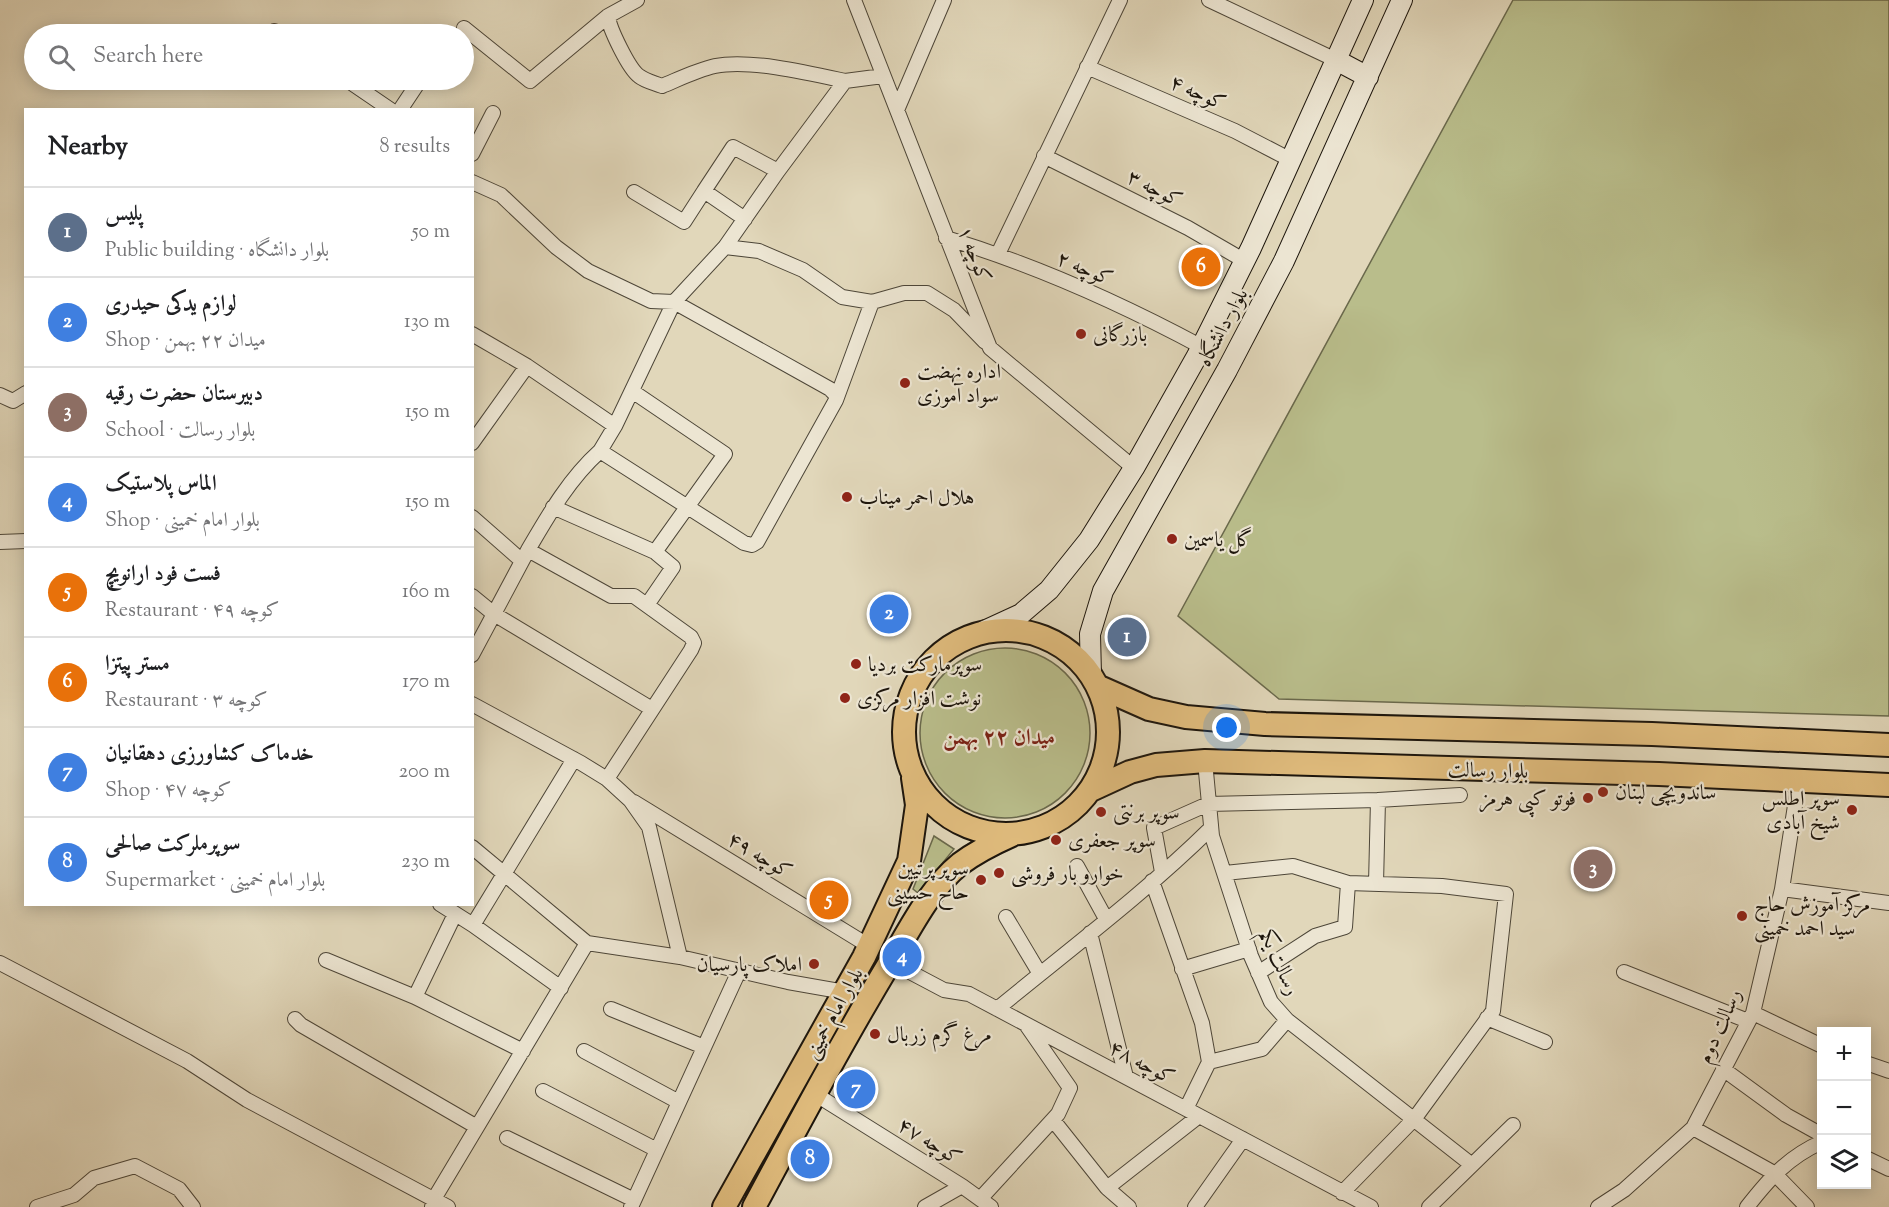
<!DOCTYPE html>
<meta charset="utf-8">
<style>
body{margin:0;font-family:"Sorts Mill Goudy",Amiri,serif;background:#f6f6f6;color:#202124}
.controls{position:absolute;right:18px;bottom:18px;display:grid;overflow:hidden;border-radius:0px;box-shadow:0 3px 15px #0003}
.controls button{width:54px;height:54px;display:grid;place-items:center;padding:0;border:0;border-bottom:2px solid #e0e0e0;background:#fff;color:#202124;font:30px sans-serif}
.you{position:absolute;left:1227px;top:728px;width:21px;height:21px;margin:-15px;border:4px solid #fff;border-radius:50%;background:#1a73e8;box-shadow:0 0 0 9px #1a73e833}
.badge{display:grid;place-items:center;width:39px;height:39px;border-radius:50%;background:#111827;color:#fff;font-size:20px;font-weight:700}
.pin{position:absolute;translate:-50% -50%;border:3px solid #fff;box-shadow:0 2px 6px #0006}
.list{margin:0;padding:0;list-style:none}
h2{display:flex;justify-content:space-between;align-items:center;height:78px;margin:0;padding:0 24px;font-size:26px}
h2 small{font-size:20px;font-weight:400;color:#757577}
.list li{display:grid;grid-template-columns:39px 1fr auto;gap:18px;align-items:center;box-sizing:border-box;height:90px;padding:0 24px;border-top:2px solid #e0e0e0}
.list b{display:block;font-size:22px;white-space:nowrap}
.list p{margin:0;font-size:20px;white-space:nowrap;color:#757577}
.list em{font-size:20px;font-style:normal;color:#757577}
.icon{flex:none;width:33px;height:33px;fill:none;stroke:currentColor;stroke-width:2;stroke-linecap:round;stroke-linejoin:round}
.map{position:relative;flex:none;width:1889px;height:1207px;overflow:hidden}
.search{position:absolute;background:#fff;box-shadow:0 3px 15px #0003;left:24px;top:24px;width:450px;height:66px;display:flex;align-items:center;gap:15px;box-sizing:border-box;padding:0 21px;border-radius:33px;color:#757577;font-size:22px}
.panel{position:absolute;background:#fff;box-shadow:0 3px 15px #0003;left:24px;top:108px;width:450px;height:798px;border-radius:0px}
.map>svg:first-child{display:block}
.green{fill:#b9bd8b;stroke:#6a694c;stroke-width:1.5}
.lines{fill:none;stroke-linecap:round;stroke-linejoin:round}
.street-casing{stroke:#4d4638;stroke-width:16}
.secondary-casing{stroke:#1c150c;stroke-width:22}
.primary-casing{stroke:#1c150c;stroke-width:26}
.street{stroke:#ece5d2;stroke-width:14}
.secondary{stroke:#ece5d2;stroke-width:20}
.primary{stroke:#e0bc7d;stroke-width:22}
.poi-dot{fill:#8f2418;stroke:#ece5d2;stroke-width:2}
.labels{text-anchor:middle;stroke-width:4.5;stroke-linejoin:round;paint-order:stroke}
.street-label{font-size:21px;fill:#1c150c;stroke:#ece5d2}
.poi-label{font-size:21px;fill:#1c150c;stroke:#ece5d2;text-anchor:start}
.neighbourhood-label{font-size:22px;font-weight:bold;fill:#7a1f14;stroke:#ece5d2}
</style>
<div class="map">
<svg width="1889" height="1207" viewBox="0 0 1889 1207">
<rect width="100%" height="100%" fill="#e1d7ba"/>
<filter id="stains"><feTurbulence type="fractalNoise" baseFrequency=".00333" numOctaves="4"/><feColorMatrix values="0 0 0 0 .2 0 0 0 0 .09 0 0 0 0 .02 0 0 0 .5 -.17"/></filter>
<radialGradient id="worn" r=".72"><stop offset=".6" stop-color="#630" stop-opacity="0"/><stop offset="1" stop-color="#630" stop-opacity=".3"/></radialGradient>
<path class="green" d="M 1513,0 L 1889,0 L 1889,716 L 1279,699 L 1178,616 Z
M920 733a85 85 0 1 1 170 0a85 85 0 1 1-170 0Z
M 934,836 L 954,849 L 918,893 L 913,889 Z"/>
<g class="lines">
<defs>
<path id="street" d="M 637,0 L 608,16 C 609,28 629,69 639,76 C 645,81 655,83 662,86 C 679,79 697,70 715,66 C 750,59 809,73 845,81
M 854,0 L 990,348 L 1134,468
M 1209,0 L 1336,60
M 464,28 L 530,81 L 608,16
M 274,31 L 280,34
M 1087,67 L 1235,131 L 1291,160
M 347,80 L 391,110
M 400,110 L 420,80
M 897,110 L 944,0
M 472,154 L 493,113
M 1044,156 L 1188,228 L 1245,261
M 472,182 L 501,195 L 556,247 L 588,271 L 651,301 L 674,302 L 725,247 L 778,171 L 845,81 L 883,76
M 704,191 L 733,147 L 778,171
M 634,192 L 684,222 L 704,191 L 745,219
M 946,238 C 1035,265 1120,303 1202,347
M 725,247 L 759,251 L 803,270 L 842,297 L 872,302 L 904,293 L 927,293 L 954,310 L 985,342
M 998,254 L 1120,0
M 674,302 L 830,389 L 836,395 L 836,400 L 757,542 L 752,545 L 744,543 L 600,451 L 615,426 Z
M 472,334 L 527,366 L 615,426
M 632,391 L 725,454 L 655,552 L 673,567 L 647,605
M 0,395 L 13,401 L 26,393
M 836,400 L 872,302
M 472,443 L 527,366
M 553,507 L 655,552
M 472,517 L 522,561
M 0,542 L 26,541
M 528,550 C 549,514 569,479 600,451
M 472,596 L 494,614 L 652,709
M 472,655 L 528,550 L 611,596 L 634,596 L 691,637 L 694,643 L 691,650 L 607,779
M 472,704 L 581,763 L 607,779 L 630,800 L 649,827 L 680,957
M 1205,761 L 1212,836 L 1251,956 L 1271,1002 L 1287,1020 L 1472,1165
M 1378,800 L 1460,795
M 634,802 L 869,946
M 472,847 L 587,943 L 680,957 L 788,982 L 845,992
M 1077,866 L 1106,919
M 1162,872 L 1154,828 L 1208,804 L 1378,800 L 1376,884
M 1225,873 L 1293,866 L 1348,883 L 1442,886 L 1506,894 L 1493,1011 L 1415,1118 L 1342,1193
M 1152,881 L 1202,1023 L 1209,1062 L 1186,1109
M 1782,889 L 1889,903
M 440,904 L 473,925 L 561,988
M 1006,917 L 1040,974
M 473,925 L 574,759
M 1090,933 L 1126,1077
M 326,960 L 415,997 L 523,1051
M 891,962 L 944,990 L 969,994 L 1371,1207
M 0,963 L 187,1061 L 247,1100 L 448,1207
M 1182,969 L 1249,949
M 1624,972 L 1748,1021
M 1258,973 L 1315,936 L 1345,927 L 1348,883
M 415,997 L 455,914
M 611,1009 L 704,1047
M 997,1009 C 1069,950 1145,893 1211,828
M 1753,1013 L 1822,1046
M 1487,1018 L 1545,1042
M 295,1019 L 301,1025 L 477,1127
M 584,1051 L 679,1102
M 1209,1062 L 1262,1049 L 1287,1020
M 1866,1063 L 1889,1071
M 1723,1069 L 1786,1115 L 1822,1135
M 543,1091 L 657,1150
M 815,1094 L 962,1186
M 1053,1120 L 1107,1188 L 1199,1116
M 1693,1128 L 1774,1173 L 1807,1207
M 507,1138 L 634,1200
M 1866,1158 L 1889,1169
M 1107,1188 L 1129,1207
M 980,1199 L 1058,1114 L 1070,1088 L 1027,1026
M 37,1207 L 74,1195 L 94,1178 L 135,1166 L 179,1189 L 193,1207
M 432,1207 L 434,1199 L 587,943
M 631,1207 L 739,971
M 925,1207 L 962,1186 L 991,1207
M 1195,1207 L 1243,1139
M 1429,1207 L 1513,1125
M 1598,1207 L 1624,1190 L 1693,1128 L 1753,1013 L 1782,889 L 1799,780
M 1747,1207 C 1769,1179 1788,1157 1822,1142"/>
<path id="secondary" d="M 1336,60 L 1368,77
M 984,631 L 1021,614 L 1049,590 L 1089,540 L 1134,468 L 1197,356 L 1251,248 L 1363,0
M 1091,675 L 1090,634 L 1103,591 L 1227,370 L 1284,261 L 1402,0"/>
<path id="primary" d="M904 732a102 102 0 1 1 204 0a102 102 0 1 1-204 0Z
M 1097,686 L 1149,709 L 1186,717 L 1265,724 L 1652,734 L 1889,745
M 1091,790 L 1130,772 L 1156,765 L 1205,761 L 1659,774 L 1889,785
M 724,1207 L 864,957 L 909,861 L 917,805 L 913,778
M 754,1207 C 798,1125 841,1044 889,964 C 909,931 929,889 960,864 C 976,852 994,843 1012,835"/>
</defs>
<use href="#street" class="street-casing"/>
<use href="#secondary" class="secondary-casing"/>
<use href="#primary" class="primary-casing"/>
<use href="#street" class="street"/>
<use href="#secondary" class="secondary"/>
<use href="#primary" class="primary"/>
</g>
<g class="poi-dot">
<circle cx="1081" cy="334" r="6"/>
<circle cx="905" cy="383" r="6"/>
<circle cx="847" cy="497" r="6"/>
<circle cx="1172" cy="539" r="6"/>
<circle cx="856" cy="664" r="6"/>
<circle cx="845" cy="698" r="6"/>
<circle cx="1603" cy="792" r="6"/>
<circle cx="1588" cy="798" r="6"/>
<circle cx="1852" cy="810" r="6"/>
<circle cx="1101" cy="812" r="6"/>
<circle cx="1056" cy="840" r="6"/>
<circle cx="999" cy="873" r="6"/>
<circle cx="981" cy="880" r="6"/>
<circle cx="1742" cy="916" r="6"/>
<circle cx="814" cy="964" r="6"/>
<circle cx="875" cy="1034" r="6"/>
</g>
<g class="labels">
<g class="street-label">
<text transform="translate(1198 92) rotate(24)" y="7">کوچه ۴</text>
<text transform="translate(1155 188) rotate(27)" y="7">کوچه ۳</text>
<text transform="translate(975 254) rotate(69)" y="7">کوچه ۱</text>
<text transform="translate(1085 268) rotate(23)" y="7">کوچه ۲</text>
<text transform="translate(1222 327) rotate(-62)" y="7">بلوار دانشگاه</text>
<text transform="translate(1488 770) rotate(1)" y="7">بلوار رسالت</text>
<text transform="translate(760 855) rotate(31)" y="7">کوچه ۴۹</text>
<text transform="translate(1280 962) rotate(66)" y="7">رسالت یکم</text>
<text transform="translate(833 1013) rotate(-61)" y="7">بلوار امام خمینی</text>
<text transform="translate(1719 1026) rotate(-66)" y="7">رسالت دوم</text>
<text transform="translate(1142 1062) rotate(28)" y="7">کوچه ۴۸</text>
<text transform="translate(930 1141) rotate(32)" y="7">کوچه ۴۷</text>
</g>
<g class="poi-label">
<text x="1093" y="341">بازرگانی</text>
<text x="917" y="378">اداره نهضت<tspan x="917" dy="24">سواد آموزی</tspan></text>
<text x="859" y="504">هلال احمر میناب</text>
<text x="1184" y="546">گل یاسمین</text>
<text x="868" y="671">سوپرمارکت بردیا</text>
<text x="857" y="705">نوشت افزار مرکزی</text>
<text x="1615" y="799">ساندویچی لبنان</text>
<text x="1576" y="805" text-anchor="end">فوتو کپی هرمز</text>
<text x="1840" y="805" text-anchor="end">سوپر اطلس<tspan x="1840" dy="24">شیخ آبادی</tspan></text>
<text x="1113" y="819">سوپر برنتی</text>
<text x="1068" y="847">سوپر جعفری</text>
<text x="969" y="875" text-anchor="end">سوپر پرتیین<tspan x="969" dy="24">حاح حسینی</tspan></text>
<text x="1011" y="880">خوارو بار فروشی</text>
<text x="1754" y="911">مرکز آموزش حاج<tspan x="1754" dy="24">سید احمد خمینی</tspan></text>
<text x="802" y="971" text-anchor="end">املاک پارسیان</text>
<text x="887" y="1041">مرغ گرم زربال</text>
</g>
<g class="neighbourhood-label">
<text x="999" y="744">میدان ۲۲ بهمن</text>
</g>
</g>
<rect width="100%" height="100%" filter="url(#stains)"/>
<rect width="100%" height="100%" fill="url(#worn)"/>
</svg>
<div class="controls">
<button>+</button>
<button>−</button>
<button><svg class="icon" aria-label="layers" viewBox="0 0 24 24"><path d="M12 4l9 5-9 5-9-5zM3 14l9 5 9-5"/></svg></button>
</div>
<div class="you"></div>
<div class="pin badge" style="left:1127px;top:637px;background:#5c6f8a">1</div>
<div class="pin badge" style="left:889px;top:614px;background:#3f7fe0">2</div>
<div class="pin badge" style="left:1593px;top:869px;background:#8d6e63">3</div>
<div class="pin badge" style="left:902px;top:957px;background:#3f7fe0">4</div>
<div class="pin badge" style="left:829px;top:900px;background:#e8710a">5</div>
<div class="pin badge" style="left:1201px;top:267px;background:#e8710a">6</div>
<div class="pin badge" style="left:856px;top:1089px;background:#3f7fe0">7</div>
<div class="pin badge" style="left:810px;top:1159px;background:#3f7fe0">8</div>
<div class="search"><svg class="icon" aria-label="search" viewBox="0 0 24 24"><circle cx="10" cy="10" r="6"/><path d="M15 15l6 6"/></svg>Search here</div>
<section class="panel">
<h2>Nearby<small>8 results</small></h2>
<ul class="list">
<li><span class="badge" style="background:#5c6f8a">1</span><div><b>پلیس</b><p>Public building · بلوار دانشگاه</p></div><em>50 m</em></li>
<li><span class="badge" style="background:#3f7fe0">2</span><div><b>لوازم یدکی حیدری</b><p>Shop · میدان ۲۲ بهمن</p></div><em>130 m</em></li>
<li><span class="badge" style="background:#8d6e63">3</span><div><b>دبیرستان حضرت رقیه</b><p>School · بلوار رسالت</p></div><em>150 m</em></li>
<li><span class="badge" style="background:#3f7fe0">4</span><div><b>الماس پلاستیک</b><p>Shop · بلوار امام خمینی</p></div><em>150 m</em></li>
<li><span class="badge" style="background:#e8710a">5</span><div><b>فست فود ارانویچ</b><p>Restaurant · کوچه ۴۹</p></div><em>160 m</em></li>
<li><span class="badge" style="background:#e8710a">6</span><div><b>مستر پیتزا</b><p>Restaurant · کوچه ۳</p></div><em>170 m</em></li>
<li><span class="badge" style="background:#3f7fe0">7</span><div><b>خدماک کشاورزی دهقانیان</b><p>Shop · کوچه ۴۷</p></div><em>200 m</em></li>
<li><span class="badge" style="background:#3f7fe0">8</span><div><b>سوپرملرکت صالحی</b><p>Supermarket · بلوار امام خمینی</p></div><em>230 m</em></li>
</ul>
</section>
</div>
